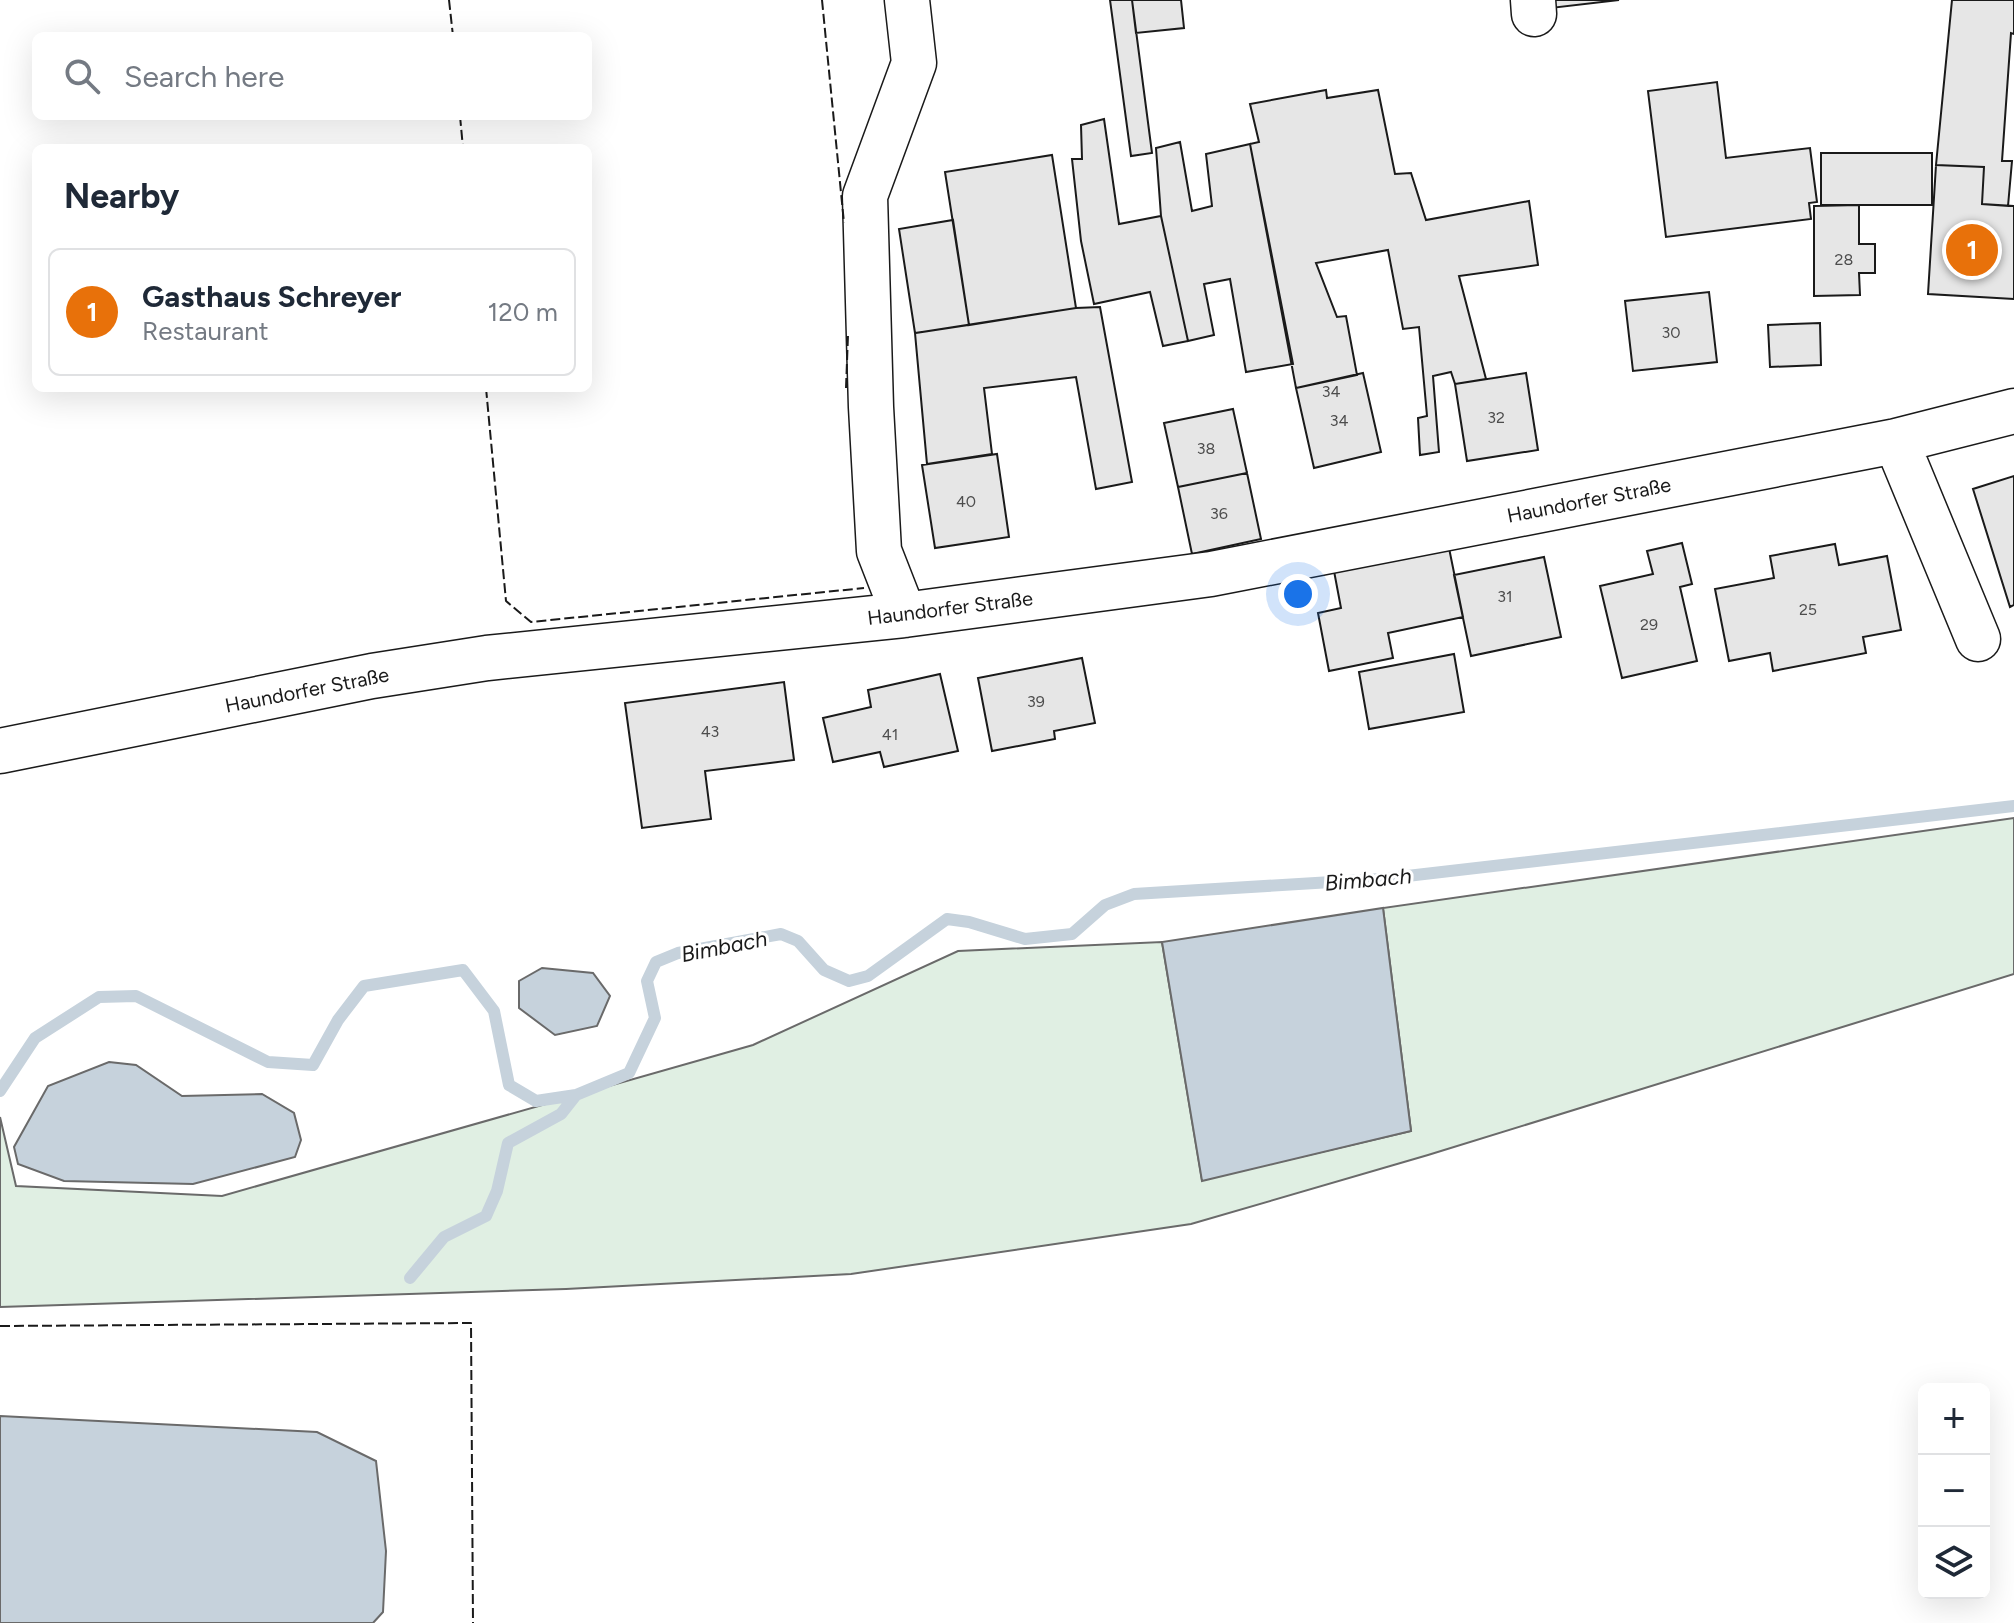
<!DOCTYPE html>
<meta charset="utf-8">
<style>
body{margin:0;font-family:Figtree,sans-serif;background:#f6f6f7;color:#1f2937}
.controls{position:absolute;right:24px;bottom:24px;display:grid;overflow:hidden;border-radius:12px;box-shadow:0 8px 32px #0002}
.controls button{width:72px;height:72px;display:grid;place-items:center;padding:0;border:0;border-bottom:2px solid #e0e1e3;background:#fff;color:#1f2937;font:40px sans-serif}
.you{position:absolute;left:1298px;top:594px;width:28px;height:28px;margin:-20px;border:6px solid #fff;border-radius:50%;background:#1a73e8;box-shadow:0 0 0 12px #1a73e833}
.badge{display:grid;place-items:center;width:52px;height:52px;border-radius:50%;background:#1a73e8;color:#fff;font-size:26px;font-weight:700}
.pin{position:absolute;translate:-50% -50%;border:4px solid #fff;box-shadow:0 2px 8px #0006}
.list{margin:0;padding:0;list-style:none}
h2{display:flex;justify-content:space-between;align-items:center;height:104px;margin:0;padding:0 32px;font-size:34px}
h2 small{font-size:26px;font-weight:400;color:#747a83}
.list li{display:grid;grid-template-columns:52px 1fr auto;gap:24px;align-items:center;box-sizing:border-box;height:128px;margin:0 16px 16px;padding:0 16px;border:2px solid #e0e1e3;border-radius:12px}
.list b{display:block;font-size:30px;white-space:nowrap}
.list p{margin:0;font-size:26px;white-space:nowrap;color:#747a83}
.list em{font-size:26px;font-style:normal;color:#747a83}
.icon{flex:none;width:44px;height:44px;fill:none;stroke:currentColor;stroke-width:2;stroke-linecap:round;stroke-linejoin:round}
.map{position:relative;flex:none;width:2014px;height:1623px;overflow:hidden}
.search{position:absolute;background:#fff;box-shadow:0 8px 32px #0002;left:32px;top:32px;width:560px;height:88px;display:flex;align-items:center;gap:20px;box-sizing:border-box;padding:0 28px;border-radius:12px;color:#747a83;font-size:30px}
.panel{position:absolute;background:#fff;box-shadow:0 8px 32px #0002;left:32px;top:144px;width:560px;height:248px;border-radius:12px}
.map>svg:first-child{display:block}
.green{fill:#e0efe3;stroke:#6a6a6a;stroke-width:2}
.water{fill:#c6d2dc;stroke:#6a6a6a;stroke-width:2}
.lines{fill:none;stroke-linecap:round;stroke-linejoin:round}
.stream{stroke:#c6d2dc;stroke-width:12}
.building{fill:#e6e6e6;stroke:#1a1a1a;stroke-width:2}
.minor-casing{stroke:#1a1a1a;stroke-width:47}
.minor{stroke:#fff;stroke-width:44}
.fence{stroke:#1a1a1a;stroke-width:2;stroke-dasharray:10 4;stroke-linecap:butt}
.labels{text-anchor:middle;stroke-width:6;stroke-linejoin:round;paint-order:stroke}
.number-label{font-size:16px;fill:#4d4d4d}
.street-label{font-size:20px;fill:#1a1a1a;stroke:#fff}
.water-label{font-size:22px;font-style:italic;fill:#1a1a1a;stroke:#fff}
</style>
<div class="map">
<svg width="2014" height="1623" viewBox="0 0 2014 1623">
<rect width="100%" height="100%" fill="#fff"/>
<path class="green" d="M 2014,818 L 2014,974 L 1428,1155 L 1191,1224 L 851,1274 L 566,1289 L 0,1307 L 0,1117 L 16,1186 L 222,1196 L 753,1045 L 958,951 L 1162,942 L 1202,1180 L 1411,1131 L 1383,908 Z"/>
<path class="water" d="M 1383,908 L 1411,1131 L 1202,1181 L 1162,942 Z
M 542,968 L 593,973 L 610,996 L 597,1026 L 555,1035 L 519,1008 L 519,981 Z
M 109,1062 L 136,1065 L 182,1096 L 262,1094 L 294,1113 L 301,1140 L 295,1157 L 193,1184 L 64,1181 L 18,1164 L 14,1147 L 48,1086 Z
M 0,1416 L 317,1432 L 376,1461 L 386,1551 L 383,1612 L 373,1623 L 0,1623 Z"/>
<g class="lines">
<path class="stream" d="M 0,1091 L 35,1038 L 99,997 L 136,996 L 268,1062 L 313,1065 L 338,1020 L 364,986 L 463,970 L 494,1011 L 509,1085 L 536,1101 L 576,1095 L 629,1073 L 655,1018 L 647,981 L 656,962 L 678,953 L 781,934 L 798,941 L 824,970 L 849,981 L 868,976 L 947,919 L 969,922 L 1025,939 L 1072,934 L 1105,905 L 1134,894 L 1381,879 L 2014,806
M 410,1278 L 444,1237 L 486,1216 L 497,1191 L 508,1143 L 561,1114 L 576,1095"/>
</g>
<path class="building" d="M 1110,0 L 1132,0 L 1152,153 L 1131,156 Z
M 1132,0 L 1181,0 L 1184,28 L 1136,33 Z
M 1551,0 L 1619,0 L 1551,8 Z
M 1952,0 L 2014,0 L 2014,34 L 2011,33 L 2002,161 L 2012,161 L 2008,206 L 1982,204 L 1984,167 L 1936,165 Z
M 1717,82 L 1726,158 L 1810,148 L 1817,202 L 1809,203 L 1811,219 L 1666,237 L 1648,91 Z
M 1326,90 L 1327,98 L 1378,90 L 1395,174 L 1411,173 L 1426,220 L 1529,201 L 1538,265 L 1459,276 L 1486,379 L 1455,384 L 1451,372 L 1433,376 L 1439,452 L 1420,455 L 1418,418 L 1427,416 L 1419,327 L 1403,329 L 1388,250 L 1316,263 L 1337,317 L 1346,316 L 1357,375 L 1296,388 L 1250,144 L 1259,142 L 1250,104 Z
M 1104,119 L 1119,224 L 1161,216 L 1188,341 L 1163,346 L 1150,292 L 1094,304 L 1081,241 L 1072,159 L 1082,159 L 1081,125 Z
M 1180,142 L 1192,211 L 1212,206 L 1206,154 L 1250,144 L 1293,364 L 1246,372 L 1230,279 L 1204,284 L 1214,335 L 1188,341 L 1161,216 L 1156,148 Z
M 1821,153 L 1932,153 L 1932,205 L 1821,205 Z
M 1052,155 L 1076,308 L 969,325 L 945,172 Z
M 1936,165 L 1984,167 L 1982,204 L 2014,206 L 2014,299 L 1928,294 Z
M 1859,205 L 1859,244 L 1875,244 L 1875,273 L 1859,273 L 1860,295 L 1814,296 L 1814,206 Z
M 953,220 L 969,325 L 915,333 L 899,229 Z
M 1709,292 L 1717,362 L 1633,371 L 1625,301 Z
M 1100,307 L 1132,482 L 1096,489 L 1076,377 L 984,388 L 992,454 L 927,464 L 915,333 L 1076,308 Z
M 1820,323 L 1821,365 L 1770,367 L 1768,325 Z
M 1363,373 L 1381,452 L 1314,468 L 1296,388 Z
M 1526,373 L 1538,450 L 1467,461 L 1455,384 Z
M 1233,409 L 1247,473 L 1178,487 L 1164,423 Z
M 997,454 L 1009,537 L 935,548 L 922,465 Z
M 1247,473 L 1261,539 L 1192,554 L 1178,487 Z
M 2014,476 L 2014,605 L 2010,607 L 1973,489 Z
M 1682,543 L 1692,584 L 1680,587 L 1697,661 L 1622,678 L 1600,586 L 1653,574 L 1647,551 Z
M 1835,544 L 1839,565 L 1887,556 L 1901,630 L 1863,637 L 1866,653 L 1773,671 L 1770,653 L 1729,661 L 1715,589 L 1774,578 L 1770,556 Z
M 1449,548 L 1463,617 L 1388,633 L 1393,658 L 1329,671 L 1318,613 L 1341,608 L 1334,571 Z
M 1544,557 L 1561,637 L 1471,656 L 1454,575 Z
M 1454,654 L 1464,712 L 1369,729 L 1359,672 Z
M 1082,658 L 1095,723 L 1054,731 L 1055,739 L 992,751 L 978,678 Z
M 940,674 L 958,751 L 884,767 L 880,752 L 833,762 L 823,718 L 871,707 L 868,690 Z
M 784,682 L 794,760 L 705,771 L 711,819 L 642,828 L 625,703 Z"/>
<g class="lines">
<defs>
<path id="minor" d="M 1533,0 L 1534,14
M 1896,441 L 1978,639
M 904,615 L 879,551 L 871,407 L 865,196 L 914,63 L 907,0
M 0,751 L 372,676 L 487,658 L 904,615 L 1211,574 L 1896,441 L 2014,411"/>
</defs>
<use href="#minor" class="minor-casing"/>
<use href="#minor" class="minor"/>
<path class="fence" d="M 449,0 L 453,36
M 822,0 L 844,223
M 460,116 L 463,148
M 486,388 L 506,601 L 531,622 L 864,588
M 846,388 L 848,335
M 0,1326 L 471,1323 L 473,1623"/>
</g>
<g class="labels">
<g class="number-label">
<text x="1844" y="265">28</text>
<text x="1671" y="338">30</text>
<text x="1331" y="397">34</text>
<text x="1496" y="423">32</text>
<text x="1339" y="426">34</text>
<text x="1206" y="454">38</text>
<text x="966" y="507">40</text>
<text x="1219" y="519">36</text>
<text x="1505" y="602">31</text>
<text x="1808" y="615">25</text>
<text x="1649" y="630">29</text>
<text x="1036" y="707">39</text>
<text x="710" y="737">43</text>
<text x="890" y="740">41</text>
</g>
<g class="street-label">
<text transform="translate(1589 500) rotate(-11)" y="7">Haundorfer Straße</text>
<text transform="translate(950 608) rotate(-7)" y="7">Haundorfer Straße</text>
<text transform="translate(307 690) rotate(-11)" y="7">Haundorfer Straße</text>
</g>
<g class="water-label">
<text transform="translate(1368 879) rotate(-5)" y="8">Bimbach</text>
<text transform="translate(724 946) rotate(-11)" y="8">Bimbach</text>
</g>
</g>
</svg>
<div class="controls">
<button>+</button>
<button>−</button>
<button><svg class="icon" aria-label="layers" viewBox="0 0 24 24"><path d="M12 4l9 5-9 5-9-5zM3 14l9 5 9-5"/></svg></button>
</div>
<div class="you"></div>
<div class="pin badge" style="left:1972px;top:250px;background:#e8710a">1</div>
<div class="search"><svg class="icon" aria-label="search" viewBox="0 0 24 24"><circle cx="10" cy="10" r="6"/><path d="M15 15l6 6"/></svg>Search here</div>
<section class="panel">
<h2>Nearby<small></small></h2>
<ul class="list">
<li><span class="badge" style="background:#e8710a">1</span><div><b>Gasthaus Schreyer</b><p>Restaurant</p></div><em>120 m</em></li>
</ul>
</section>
</div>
